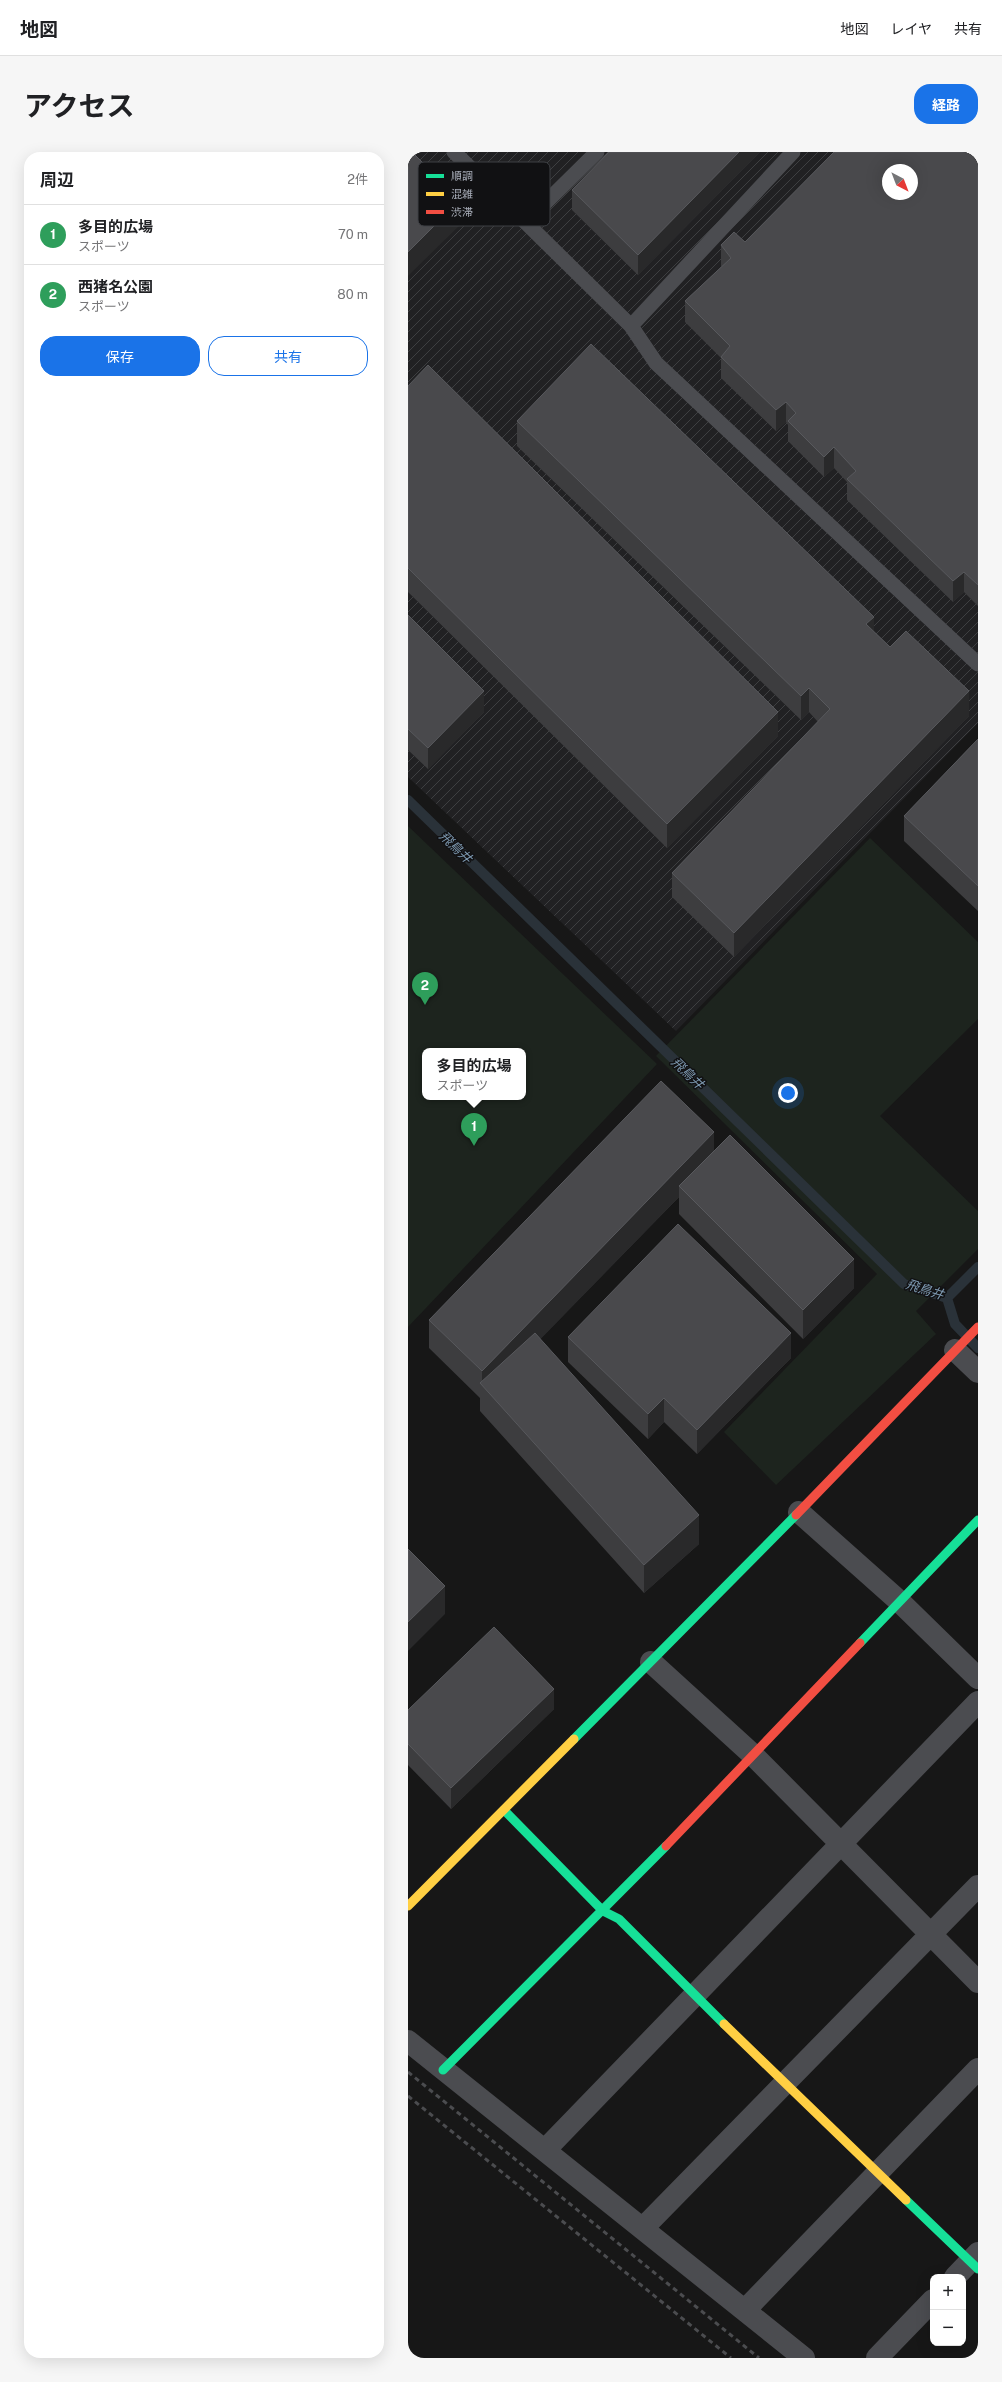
<!DOCTYPE html>
<html lang="ja">
<meta charset="utf-8">
<style>
body{margin:0;font-family:"Public Sans","Noto Sans JP",sans-serif;background:#f6f6f6;color:#202124}
.controls{position:absolute;right:12px;bottom:12px;display:grid;overflow:hidden;border-radius:8px;box-shadow:0 4px 16px #0002}
.controls button{width:36px;height:36px;display:grid;place-items:center;padding:0;border:0;border-bottom:1px solid #e0e0e0;background:#fff;color:#202124;font:20px sans-serif}
.compass{position:absolute;left:474px;top:12px;width:36px;height:36px;border-radius:50%;background:#fff;box-shadow:0 4px 16px #0002;rotate:138deg}
.you{position:absolute;left:380px;top:941px;width:14px;height:14px;margin:-10px;border:3px solid #fff;border-radius:50%;background:#1a73e8;box-shadow:0 0 0 6px #1a73e833}
.badge{display:grid;place-items:center;width:26px;height:26px;border-radius:50%;background:#1a73e8;color:#fff;font-size:13px;font-weight:700}
.pin{position:absolute;translate:-50% -33px;filter:drop-shadow(0 1px 2px #0008)}
.pin::after{content:'';position:absolute;top:21px;width:14px;height:12px;background:inherit;clip-path:polygon(0 0,100% 0,50% 100%)}
.popup{position:absolute;left:14px;top:896px;width:104px;height:52px;box-sizing:border-box;display:grid;place-content:center;border-radius:8px;background:#fff;filter:drop-shadow(0 1px 3px #0005);font-size:13px;white-space:nowrap;color:#757577}
.popup b{font-size:15px;color:#202124}
.popup::after{content:'';position:absolute;left:50%;top:100%;margin-left:-8px;border:8px solid transparent;border-top-color:#fff}
.list{margin:0;padding:0;list-style:none}
h2{display:flex;justify-content:space-between;align-items:center;height:52px;margin:0;padding:0 16px;font-size:17px}
h2 small{font-size:13px;font-weight:400;color:#757577}
.list li{display:grid;grid-template-columns:26px 1fr auto;gap:12px;align-items:center;box-sizing:border-box;height:60px;padding:0 16px;border-top:1px solid #e0e0e0}
.list b{display:block;font-size:15px;white-space:nowrap}
.list p{margin:0;font-size:13px;white-space:nowrap;color:#757577}
.list em{font-size:13px;font-style:normal;color:#757577}
.actions{display:flex;gap:8px;padding:12px 16px}
.actions a{flex:1;padding:9px 0;border:1px solid #1a73e8;border-radius:16px;text-align:center;font-size:14px;color:#1a73e8}
.actions .main{background:#1a73e8;color:#fff}
.map{position:relative;flex:none;width:570px;height:2206px;overflow:hidden;border-radius:16px}
header{display:flex;align-items:center;gap:24px;box-sizing:border-box;height:56px;padding:0 20px;background:#fff;border-bottom:1px solid #e0e0e0}
header strong{font-size:19px}
nav{display:flex;gap:22px;margin-inline-start:auto;font-size:14px}
.intro{display:flex;align-items:center;justify-content:space-between;box-sizing:border-box;height:96px;padding:0 24px}
h1{margin:0;font-size:28px}
.button{padding:10px 18px;border-radius:16px;background:#1a73e8;color:#fff;font-size:14px;font-weight:700}
main{display:flex;gap:24px;padding:0 24px}
aside{flex:1;background:#fff;border-radius:16px;box-shadow:0 4px 16px #0002}
.map>svg:first-child{display:block}
.industrial{fill:url(#industrial-furrows);fill-rule:evenodd}
.green{fill:#1d241e;fill-rule:evenodd}
.lines{fill:none;stroke-linecap:round;stroke-linejoin:round}
.stream{stroke:#2a3239;stroke-width:10}
.lane{stroke:#4b4c50;stroke-width:15}
.street{stroke:#4b4c50;stroke-width:22}
.fast{stroke:#16e098;stroke-width:9}
.slow{stroke:#ffcf43;stroke-width:9}
.jam{stroke:#f24e42;stroke-width:9}
.rail{stroke:#4b4c4f;stroke-width:3;stroke-dasharray:5 4;stroke-linecap:butt}
.wall{fill:#3d3d3f}
.shaded-wall{fill:#29292a}
.building{fill:#49494c;stroke:#58595d;fill-rule:evenodd}
.labels{text-anchor:middle;stroke-width:3;stroke-linejoin:round;paint-order:stroke}
.water-label{font-size:13px;font-style:italic;fill:#7f9bb3;stroke:#111113}
.key{fill:#111113;stroke:#3e4045;stroke-width:1}
.key-label{font-size:11px;fill:#a8adb8}
</style>
<header>
<strong>地図</strong>
<nav><a>地図</a><a>レイヤ</a><a>共有</a></nav>
</header>
<div class="intro"><h1>アクセス</h1><a class="button">経路</a></div>
<main>
<aside>
<h2>周辺<small>2件</small></h2>
<ul class="list">
<li><span class="badge" style="background:#2e9e5b">1</span><div><b>多目的広場</b><p>スポーツ</p></div><em>70 m</em></li>
<li><span class="badge" style="background:#2e9e5b">2</span><div><b>西猪名公園</b><p>スポーツ</p></div><em>80 m</em></li>
</ul>
<div class="actions"><a class="main">保存</a><a>共有</a></div>
</aside>
<div class="map">
<svg width="570" height="2206" viewBox="0 0 570 2206">
<defs>
<pattern id="industrial-furrows" width="10" height="10" patternUnits="userSpaceOnUse"><rect width="10" height="10" fill="#212123"/><path d="M-1 1l2-2M0 10L10 0M9 11l2-2" fill="none" stroke="#3e3f41"/></pattern>
</defs>
<rect width="100%" height="100%" fill="#171717"/>
<path class="industrial" d="M 0,0 L 570,0 L 570,571 L 268,879 L 0,625 ZM 480,18 L 504,18 L 504,42 L 480,42 Z"/>
<path class="green" d="M 0,674 L 249,912 L 0,1175 ZM 17,899 L 115,899 L 115,945 L 17,945 Z
M 462,686 L 570,790 L 570,867 L 472,964 L 570,1059 L 570,1097 L 508,1159 L 528,1182 L 368,1333 L 316,1280 L 469,1122 L 248,904 Z"/>
<g class="lines">
<path class="stream" d="M 0,648 L 496,1132 L 539,1146 L 570,1115
M 539,1146 L 547,1172 L 570,1196"/>
<path class="lane" d="M 46,0 L 223,174 L 248,211 L 570,512
M 118,70 L 189,0
M 223,174 L 385,0"/>
<path class="street" d="M 547,1198 L 570,1220
M 391,1360 L 491,1449 L 570,1526
M 243,1510 L 345,1603 L 570,1830
M 0,1889 L 396,2206
M 137,1998 L 570,1550
M 235,2076 L 570,1734
M 547,2125 L 570,2101
M 337,2158 L 570,1917
M 469,2206 L 525,2148"/>
<path class="fast" d="M 452,1491 L 570,1368
M 166,1587 L 388,1363
M 96,1658 L 195,1759 L 211,1767 L 316,1872
M 35,1918 L 258,1694
M 498,2048 L 570,2117"/>
<path class="slow" d="M 0,1754 L 166,1587
M 316,1872 L 498,2048"/>
<path class="jam" d="M 388,1363 L 570,1175
M 258,1694 L 452,1491"/>
<path class="rail" d="M 0,1920 L 351,2206
M 0,1944 L 323,2206"/>
</g>
<path class="wall" d="M 201,0 L 352,0 L 230,123 L 164,58 L 164,38 Z
M 570,0 L 570,454 L 556,440 L 545,450 L 439,348 L 439,330 L 426,316 L 416,325 L 380,289 L 380,273 L 378,270 L 368,279 L 313,226 L 313,206 L 277,170 L 277,149 L 314,114 L 313,114 L 313,93 L 337,90 Z
M 0,234 L 370,584 L 259,696 L 0,440 Z
M 109,269 L 466,480 L 482,495 L 561,564 L 326,805 L 264,745 L 264,721 L 410,570 L 401,560 L 393,568 L 109,294 Z
M 0,463 L 76,560 L 20,617 L 0,598 Z
M 570,587 L 570,759 L 496,689 L 496,664 Z
M 306,998 L 446,1136 L 395,1187 L 271,1062 L 271,1045 L 132,1187 L 291,1392 L 236,1441 L 72,1259 L 72,1246 L 21,1196 L 21,1168 Z
M 160,1185 L 383,1206 L 289,1302 L 256,1270 L 240,1287 L 160,1210 Z
M 146,1557 L 43,1657 L 0,1613 L 0,1558 Z"/>
<path class="shaded-wall" d="M 331,0 L 352,0 L 230,123 L 230,103 Z
M 52,48 L 52,73 L 0,124 L 0,100 Z
M 378,250 L 378,270 L 368,279 L 368,258 Z
M 426,295 L 426,316 L 416,325 L 416,305 Z
M 556,420 L 556,440 L 545,450 L 545,429 Z
M 466,465 L 466,490 L 458,472 Z
M 401,536 L 401,560 L 393,568 L 393,544 Z
M 76,539 L 76,560 L 20,617 L 20,596 Z
M 561,539 L 561,564 L 326,805 L 326,781 Z
M 370,560 L 370,584 L 259,696 L 259,672 Z
M 306,980 L 306,1009 L 271,1034 L 271,1045 L 81,1240 L 74,1232 L 74,1219 Z
M 446,1107 L 446,1136 L 395,1187 L 395,1158 Z
M 383,1181 L 383,1206 L 289,1302 L 289,1278 Z
M 256,1246 L 256,1270 L 240,1287 L 240,1262 Z
M 291,1363 L 291,1392 L 236,1441 L 236,1413 Z
M 37,1434 L 37,1462 L 0,1499 L 0,1470 Z
M 146,1537 L 146,1557 L 43,1657 L 43,1636 Z"/>
<path class="building" d="M 0,0 L 4,0 L 52,48 L 0,100 Z
M 201,0 L 331,0 L 230,103 L 164,38 Z
M 426,0 L 570,0 L 570,433 L 556,420 L 545,429 L 439,327 L 448,319 L 426,295 L 416,305 L 380,269 L 388,261 L 378,250 L 368,258 L 313,205 L 322,194 L 277,149 L 323,106 L 313,93 L 326,80 L 337,90 ZM 480,18 L 504,18 L 504,42 L 480,42 Z
M 183,192 L 466,465 L 458,472 L 482,495 L 498,479 L 561,539 L 326,781 L 264,721 L 422,557 L 401,536 L 393,544 L 109,269 Z
M 20,213 L 370,560 L 259,672 L 0,416 L 0,234 Z
M 0,463 L 76,539 L 20,596 L 0,577 Z
M 570,587 L 570,734 L 496,664 Z
M 253,929 L 306,980 L 74,1219 L 21,1168 Z
M 322,983 L 446,1107 L 395,1158 L 271,1034 Z
M 270,1072 L 383,1181 L 289,1278 L 256,1246 L 240,1262 L 160,1185 Z
M 127,1181 L 291,1363 L 236,1413 L 72,1231 Z
M 0,1397 L 37,1434 L 0,1470 Z
M 86,1475 L 146,1537 L 43,1636 L 0,1592 L 0,1558 Z"/>
<g class="labels">
<g class="water-label">
<text transform="translate(48 695) rotate(44)" y="5">飛鳥井</text>
<text transform="translate(280 921) rotate(44)" y="5">飛鳥井</text>
<text transform="translate(517 1137) rotate(17)" y="5">飛鳥井</text>
</g>
</g>
<rect x="10" y="10" width="132" height="64" rx="6" class="key"/>
<rect x="18" y="22" width="18" height="4" fill="#16e098"/>
<rect x="18" y="40" width="18" height="4" fill="#ffcf43"/>
<rect x="18" y="58" width="18" height="4" fill="#f24e42"/>
<g class="key-label">
<text x="43" y="28">順調</text>
<text x="43" y="46">混雑</text>
<text x="43" y="64">渋滞</text>
</g>
</svg>
<div class="controls">
<button>+</button>
<button>−</button>
</div>
<svg class="compass" viewBox="-18 -18 36 36"><path d="M0-13l5 13h-10z" fill="#e53935"/><path d="M0 13l5-13h-10z" fill="#757577"/></svg>
<div class="you"></div>
<div class="pin badge" style="left:66px;top:994px;background:#2e9e5b">1</div>
<div class="popup"><b>多目的広場</b>スポーツ</div>
<div class="pin badge" style="left:17px;top:853px;background:#2e9e5b">2</div>
</div>
</main>
